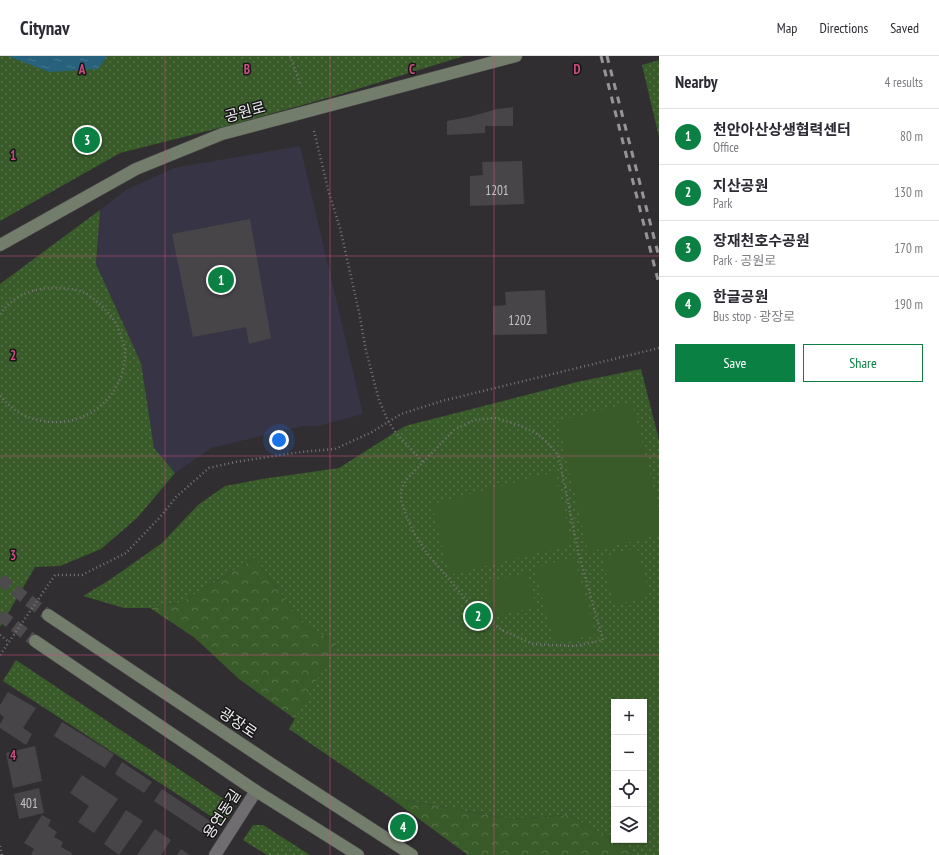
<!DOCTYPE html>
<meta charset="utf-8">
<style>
body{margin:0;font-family:"PT Sans Narrow","Noto Sans KR",sans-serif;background:#f7f7f7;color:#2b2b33}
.controls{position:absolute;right:12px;bottom:12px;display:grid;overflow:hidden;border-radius:0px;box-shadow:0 1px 3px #0004}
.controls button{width:36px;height:36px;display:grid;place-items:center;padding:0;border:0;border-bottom:1px solid #e1e1e2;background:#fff;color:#2b2b33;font:20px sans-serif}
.you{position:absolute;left:279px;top:384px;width:14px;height:14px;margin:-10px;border:3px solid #fff;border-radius:50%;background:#1a73e8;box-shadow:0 0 0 6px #1a73e833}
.badge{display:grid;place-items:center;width:26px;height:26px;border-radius:50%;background:#0b8043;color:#fff;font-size:13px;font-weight:700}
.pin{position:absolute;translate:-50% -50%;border:2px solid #fff;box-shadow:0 1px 4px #0006}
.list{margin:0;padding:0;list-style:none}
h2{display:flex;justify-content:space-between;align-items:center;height:52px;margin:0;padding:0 16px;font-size:17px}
h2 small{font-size:13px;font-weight:400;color:#7c7c81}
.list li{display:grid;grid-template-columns:26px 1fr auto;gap:12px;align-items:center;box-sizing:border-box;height:56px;padding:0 16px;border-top:1px solid #e1e1e2}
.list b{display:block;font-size:15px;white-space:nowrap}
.list p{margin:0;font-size:13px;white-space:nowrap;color:#7c7c81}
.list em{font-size:13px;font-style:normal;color:#7c7c81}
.actions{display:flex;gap:8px;padding:12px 16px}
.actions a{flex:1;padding:9px 0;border:1px solid #0b8043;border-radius:0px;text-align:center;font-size:14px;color:#0b8043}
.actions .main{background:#0b8043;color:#fff}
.icon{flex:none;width:22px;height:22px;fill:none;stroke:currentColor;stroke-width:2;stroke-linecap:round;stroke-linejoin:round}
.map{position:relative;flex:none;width:659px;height:799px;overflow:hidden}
header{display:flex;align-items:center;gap:24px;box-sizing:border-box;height:56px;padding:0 20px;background:#fff;border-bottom:1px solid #e1e1e2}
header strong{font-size:19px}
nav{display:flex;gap:22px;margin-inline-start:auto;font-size:14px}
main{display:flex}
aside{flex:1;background:#fff}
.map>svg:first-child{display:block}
.commercial{fill:#373446}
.grass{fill:url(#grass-dots);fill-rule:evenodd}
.forest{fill:url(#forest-crowns)}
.pitch{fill:#395b29}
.water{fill:url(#water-ripples)}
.building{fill:#484548}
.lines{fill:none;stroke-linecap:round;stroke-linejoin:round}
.secondary-tunnel{stroke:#4e4b4e;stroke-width:12;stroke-dasharray:12 6;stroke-linecap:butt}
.street-casing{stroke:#4c4a4c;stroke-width:13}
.secondary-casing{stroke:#4c4a4c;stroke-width:13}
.path{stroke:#787578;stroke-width:2.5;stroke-dasharray:1 3;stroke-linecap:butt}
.street{stroke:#706d71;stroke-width:12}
.secondary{stroke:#737d6c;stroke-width:12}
.rail{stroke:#979497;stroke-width:3;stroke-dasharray:7 7;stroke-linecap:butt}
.grid{fill:none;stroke:#cd4d80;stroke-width:1;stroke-opacity:0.55}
.labels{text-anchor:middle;stroke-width:3;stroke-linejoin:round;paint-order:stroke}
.number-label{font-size:13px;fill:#c5c3c5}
.street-label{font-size:15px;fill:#efedef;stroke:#181718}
.grid-label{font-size:13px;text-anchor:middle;font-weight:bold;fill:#cd4d80;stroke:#181718;stroke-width:3;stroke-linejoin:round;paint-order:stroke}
</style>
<header>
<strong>Citynav</strong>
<nav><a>Map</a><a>Directions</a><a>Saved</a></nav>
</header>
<main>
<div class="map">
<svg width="659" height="799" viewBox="0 0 659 799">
<defs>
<pattern id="grass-dots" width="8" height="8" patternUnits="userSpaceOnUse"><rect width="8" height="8" fill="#395b29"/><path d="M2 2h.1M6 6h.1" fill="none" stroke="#567348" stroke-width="1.8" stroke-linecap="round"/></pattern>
<pattern id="forest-crowns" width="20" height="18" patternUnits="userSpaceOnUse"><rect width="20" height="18" fill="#395b29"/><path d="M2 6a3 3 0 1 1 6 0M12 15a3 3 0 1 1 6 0" fill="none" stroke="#567348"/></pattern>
<pattern id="water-ripples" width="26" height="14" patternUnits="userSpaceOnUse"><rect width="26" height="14" fill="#27617b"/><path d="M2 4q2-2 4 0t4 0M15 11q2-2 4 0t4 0" fill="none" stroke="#47788e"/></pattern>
</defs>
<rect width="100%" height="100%" fill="#312e31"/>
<path class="commercial" d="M 300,90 L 363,358 L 318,370 L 303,370 L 211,392 L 175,417 L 154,392 L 141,307 L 96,208 L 100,154 L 126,134 L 174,112 Z"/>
<path class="grass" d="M 0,0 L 464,0 L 338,39 L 227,70 L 120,97 L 0,165 Z
M 659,4 L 659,81 L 642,9 Z
M 100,154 L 96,208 L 141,307 L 154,392 L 175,417 L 137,462 L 101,493 L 60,510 L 35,511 L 0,571 L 0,228 Z
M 641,313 L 659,384 L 659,799 L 637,799 L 569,759 L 510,763 L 389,741 L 289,673 L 337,587 L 303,568 L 255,502 L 182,546 L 150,552 L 124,552 L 83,540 L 111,523 L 162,487 L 198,449 L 225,430 L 262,423 L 339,412 L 405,370 L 577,326 ZM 614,646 L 644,646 L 644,784 L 614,784 Z
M 16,604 L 228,746 L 230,758 L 223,768 L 3,625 Z
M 253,769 L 263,769 L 310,799 L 267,799 L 243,784 Z"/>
<path class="forest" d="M 255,502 L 303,568 L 337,587 L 295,663 L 239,623 L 195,582 L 150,552 L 182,546 Z
M 389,741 L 510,763 L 569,759 L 637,799 L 468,799 Z"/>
<path class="pitch" d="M 632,346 L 659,453 L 659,479 L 588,496 L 558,365 Z
M 555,416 L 572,489 L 449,519 L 432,448 Z
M 637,492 L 650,540 L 614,549 L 602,501 Z
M 574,501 L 596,578 L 555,588 L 534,512 Z
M 527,516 L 536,551 L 494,560 L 485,528 Z"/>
<path class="water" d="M 8,0 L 107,0 L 98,13 L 49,16 Z"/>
<path class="building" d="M 513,51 L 513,70 L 485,70 L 485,77 L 447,79 L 447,65 L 469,61 L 497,53 Z
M 522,105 L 524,148 L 470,150 L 470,120 L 483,119 L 482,106 Z
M 250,163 L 271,282 L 249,288 L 246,271 L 193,281 L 172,178 Z
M 545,234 L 547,278 L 493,279 L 493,250 L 506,249 L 505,236 Z
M 8,636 L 36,652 L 23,672 L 32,678 L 26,689 L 0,672 L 0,668 L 4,661 L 0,658 L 0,649 Z
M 62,666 L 114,698 L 105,712 L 54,680 Z
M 35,690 L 42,725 L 13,732 L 6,697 Z
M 122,706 L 152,726 L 144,737 L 115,718 Z
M 82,719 L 118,743 L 94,777 L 78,766 L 89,750 L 70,737 Z
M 39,732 L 44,757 L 19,763 L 14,738 Z
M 162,733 L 216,769 L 208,781 L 154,745 Z
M 126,754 L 143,765 L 119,799 L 104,788 Z
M 42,759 L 51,764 L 48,770 L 57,776 L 54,781 L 63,786 L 61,791 L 72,797 L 71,799 L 33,799 L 31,798 L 34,793 L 24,787 Z
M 155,773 L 171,784 L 161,799 L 137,799 Z
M 181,793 L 190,799 L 177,799 Z"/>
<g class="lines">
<path class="secondary-tunnel" d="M 0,523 L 48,559
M 0,559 L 35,585"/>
<defs>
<path id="street" d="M 215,799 L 256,735"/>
<path id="secondary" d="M 0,189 L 136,113 L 222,78 L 516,0
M 48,559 L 276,711 L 412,799
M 35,585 L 256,735 L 358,799"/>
</defs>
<use href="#street" class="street-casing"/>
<use href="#secondary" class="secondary-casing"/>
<path class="path" d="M 290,0 L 301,30
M 314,75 L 329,137 L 340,172 L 359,256 L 366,295 L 379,344 L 388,365 L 396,377 L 423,406
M 0,258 C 11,242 30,233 49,232 C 61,232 74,232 85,237 C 97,244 110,257 117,269 C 119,273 120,279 122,283 C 123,287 125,291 125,295 C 126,332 98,363 61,366 C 37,367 14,359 0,339
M 495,362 C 523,370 542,375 559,401 L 578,495 L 603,584 L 575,590 L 533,588 L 502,574 L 478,558 L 426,496 L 413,475 L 406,459 L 401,444 L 401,434 L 406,424 L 454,374 L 474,364 Z
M 0,579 L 9,586
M 0,599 L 55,519 L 82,519 L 126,497 L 161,460 L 176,441 L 209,412 L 235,406 L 301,396 L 335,393 L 372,376 L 401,358 L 442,345 L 659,292
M 0,790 L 2,799"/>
<use href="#street" class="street"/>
<use href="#secondary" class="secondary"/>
<path class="rail" d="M 601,0 L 659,228
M 607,0 L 659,201"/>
</g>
<path class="grid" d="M 165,0 L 165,799M 330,0 L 330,799M 494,0 L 494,799M 0,200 L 659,200M 0,400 L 659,400M 0,599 L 659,599"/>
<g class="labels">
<g class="number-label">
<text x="497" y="139">1201</text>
<text x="520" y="269">1202</text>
<text x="29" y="752">401</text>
</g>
<g class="street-label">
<text transform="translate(245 56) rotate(-15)" y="5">공원로</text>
<text transform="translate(238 667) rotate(34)" y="5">광장로</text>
<text transform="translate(222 758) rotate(-57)" y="5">용연동길</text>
</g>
</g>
<g class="grid-label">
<text x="82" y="18">A</text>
<text x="247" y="18">B</text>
<text x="412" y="18">C</text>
<text x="577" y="18">D</text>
<text x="13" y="104">1</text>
<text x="13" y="304">2</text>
<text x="13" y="504">3</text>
<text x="13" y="704">4</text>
</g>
</svg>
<div class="controls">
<button>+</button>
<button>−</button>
<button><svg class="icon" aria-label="locate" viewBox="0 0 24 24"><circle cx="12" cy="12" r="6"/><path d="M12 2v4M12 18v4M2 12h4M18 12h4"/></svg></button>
<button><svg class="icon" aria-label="layers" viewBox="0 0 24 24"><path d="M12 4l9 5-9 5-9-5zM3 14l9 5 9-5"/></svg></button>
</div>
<div class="you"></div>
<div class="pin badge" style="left:221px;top:224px">1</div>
<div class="pin badge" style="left:478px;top:560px">2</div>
<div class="pin badge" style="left:87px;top:84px">3</div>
<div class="pin badge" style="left:403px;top:771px">4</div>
</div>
<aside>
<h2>Nearby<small>4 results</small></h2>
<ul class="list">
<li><span class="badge">1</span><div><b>천안아산상생협력센터</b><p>Office</p></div><em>80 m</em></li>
<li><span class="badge">2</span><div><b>지산공원</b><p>Park</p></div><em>130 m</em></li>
<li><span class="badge">3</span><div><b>장재천호수공원</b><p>Park · 공원로</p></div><em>170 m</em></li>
<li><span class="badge">4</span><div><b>한글공원</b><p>Bus stop · 광장로</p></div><em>190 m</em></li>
</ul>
<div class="actions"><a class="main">Save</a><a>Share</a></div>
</aside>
</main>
